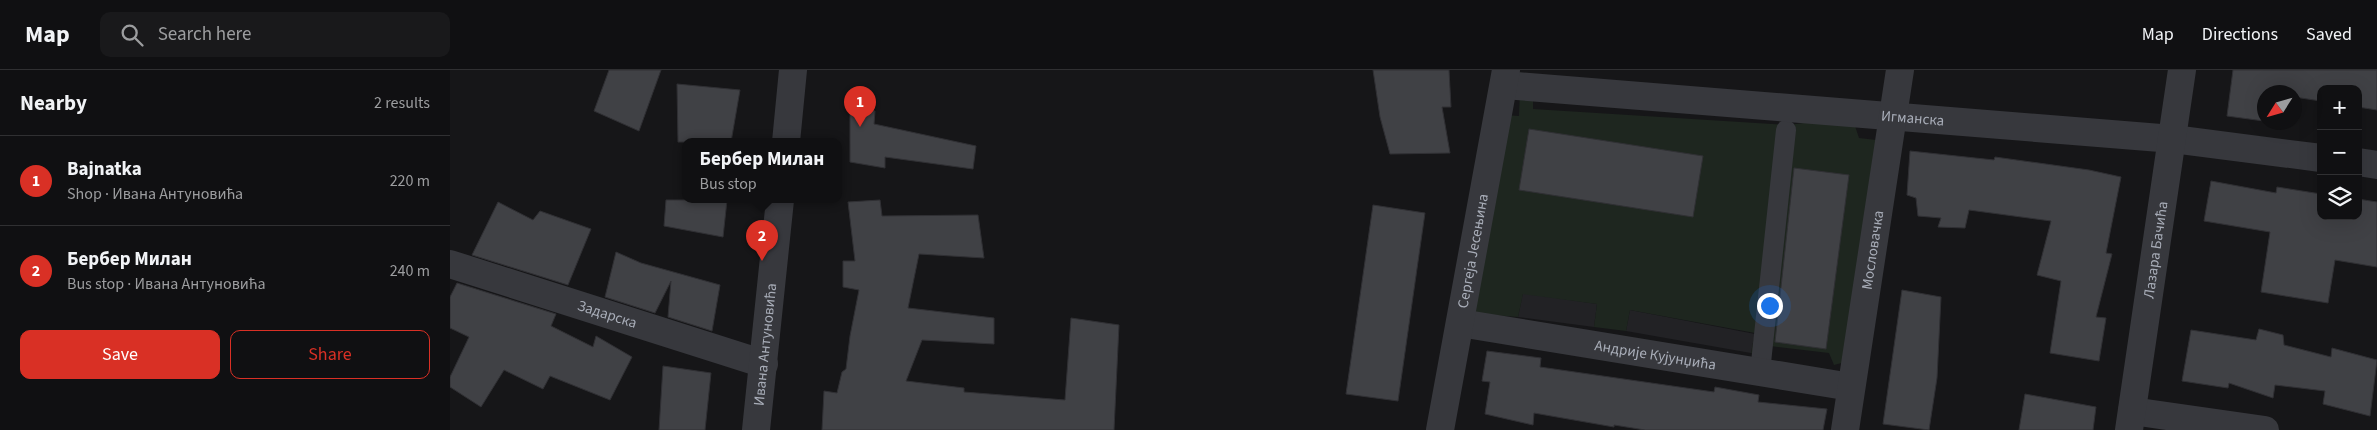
<!DOCTYPE html>
<meta charset="utf-8">
<style>
body{margin:0;font-family:"Source Sans 3",sans-serif;background:#19191b;color:#f1f3f6}
.controls{position:absolute;right:15px;top:15px;display:grid;overflow:hidden;border-radius:10px;box-shadow:0 5px 20px #0002}
.controls button{width:45px;height:45px;display:grid;place-items:center;padding:0;border:0;border-bottom:1px solid #303032;background:#101012;color:#f1f3f6;font:25px sans-serif}
.compass{position:absolute;left:1807px;top:15px;width:45px;height:45px;border-radius:50%;background:#101012;box-shadow:0 5px 20px #0002;rotate:233deg}
.you{position:absolute;left:1319px;top:235px;width:18px;height:18px;margin:-12px;border:4px solid #fff;border-radius:50%;background:#1a73e8;box-shadow:0 0 0 8px #1a73e833}
.badge{display:grid;place-items:center;width:32px;height:32px;border-radius:50%;background:#d93025;color:#fff;font-size:16px;font-weight:700}
.pin{position:absolute;translate:-50% -41px;filter:drop-shadow(0 1px 2px #0008)}
.pin::after{content:'';position:absolute;top:26px;width:18px;height:15px;background:inherit;clip-path:polygon(0 0,100% 0,50% 100%)}
.popup{position:absolute;left:232px;top:68px;width:160px;height:65px;box-sizing:border-box;display:grid;place-content:center;border-radius:10px;background:#101012;filter:drop-shadow(0 1px 4px #0005);font-size:16px;white-space:nowrap;color:#9c9d9f}
.popup b{font-size:19px;color:#f1f3f6}
.popup::after{content:'';position:absolute;left:50%;top:100%;margin-left:-10px;border:10px solid transparent;border-top-color:#101012}
.list{margin:0;padding:0;list-style:none}
h2{display:flex;justify-content:space-between;align-items:center;height:65px;margin:0;padding:0 20px;font-size:21px}
h2 small{font-size:16px;font-weight:400;color:#9c9d9f}
.list li{display:grid;grid-template-columns:32px 1fr auto;gap:15px;align-items:center;box-sizing:border-box;height:90px;padding:0 20px;border-top:1px solid #303032}
.list b{display:block;font-size:19px;white-space:nowrap}
.list p{margin:0;font-size:16px;white-space:nowrap;color:#9c9d9f}
.list em{font-size:16px;font-style:normal;color:#9c9d9f}
.actions{display:flex;gap:10px;padding:15px 20px}
.actions a{flex:1;padding:11px 0;border:1px solid #d93025;border-radius:10px;text-align:center;font-size:18px;color:#d93025}
.actions .main{background:#d93025;color:#fff}
.icon{flex:none;width:28px;height:28px;fill:none;stroke:currentColor;stroke-width:2;stroke-linecap:round;stroke-linejoin:round}
.map{position:relative;flex:none;width:1927px;height:360px;overflow:hidden}
header{display:flex;align-items:center;gap:30px;box-sizing:border-box;height:70px;padding:0 25px;background:#101012;border-bottom:1px solid #303032}
header strong{font-size:24px}
nav{display:flex;gap:28px;margin-inline-start:auto;font-size:18px}
.search{width:350px;height:45px;background:#19191b;display:flex;align-items:center;gap:12px;box-sizing:border-box;padding:0 18px;border-radius:10px;color:#9c9d9f;font-size:19px}
main{display:flex}
aside{flex:1;background:#101012}
.map>svg:first-child{display:block}
.built{fill:#222225}
.grass{fill:#1e261f}
.building{fill:#404145;stroke:#303034}
.lines{fill:none;stroke-linecap:round;stroke-linejoin:round}
.pedestrian{stroke:#37383d;stroke-width:20}
.minor{stroke:#37383d;stroke-width:28}
.tertiary{stroke:#37383d;stroke-width:28}
.labels{text-anchor:middle;stroke-width:5;stroke-linejoin:round;paint-order:stroke}
.street-label{font-size:15px;fill:#a8adb8;stroke:#111113}
</style>
<header>
<strong>Map</strong>
<div class="search"><svg class="icon" aria-label="search" viewBox="0 0 24 24"><circle cx="10" cy="10" r="6"/><path d="M15 15l6 6"/></svg>Search here</div>
<nav><a>Map</a><a>Directions</a><a>Saved</a></nav>
</header>
<main>
<aside>
<h2>Nearby<small>2 results</small></h2>
<ul class="list">
<li><span class="badge">1</span><div><b>Bajnatka</b><p>Shop · Ивана Антуновића</p></div><em>220 m</em></li>
<li><span class="badge">2</span><div><b>Бербер Милан</b><p>Bus stop · Ивана Антуновића</p></div><em>240 m</em></li>
</ul>
<div class="actions"><a class="main">Save</a><a>Share</a></div>
</aside>
<div class="map">
<svg width="1927" height="360" viewBox="0 0 1927 360">
<rect width="100%" height="100%" fill="#161618"/>
<path class="built" d="M 1073,223 L 1147,234 L 1144,257 L 1068,247 Z
M 1180,240 L 1305,264 L 1301,283 L 1176,261 Z"/>
<path class="grass" d="M 1070,20 L 1083,22 L 1083,39 L 1338,55 L 1402,47 L 1409,68 L 1435,71 L 1399,291 L 1384,295 L 1379,283 L 1320,276 L 1319,286 L 1301,283 L 1305,263 L 1180,240 L 1176,261 L 1144,257 L 1147,234 L 1073,224 L 1068,247 L 1018,243 L 1054,45 L 1069,46 Z"/>
<path class="building" d="M 159,0 L 211,0 L 189,61 L 144,41 Z
M 923,0 L 999,0 L 1001,37 L 992,37 L 1000,83 L 940,84 L 930,47 Z
M 1783,0 L 1927,0 L 1927,40 L 1908,37 L 1908,19 L 1871,19 L 1871,31 L 1844,27 L 1844,22 L 1814,22 L 1814,51 L 1777,46 Z
M 227,14 L 290,20 L 281,72 L 228,72 Z
M 400,38 L 425,41 L 424,54 L 526,76 L 523,99 L 435,87 L 435,98 L 400,92 Z
M 1079,59 L 1253,86 L 1243,147 L 1069,120 Z
M 1460,81 L 1544,90 L 1545,87 L 1639,100 L 1671,107 L 1656,183 L 1662,184 L 1646,247 L 1656,248 L 1649,291 L 1600,283 L 1611,211 L 1587,205 L 1601,151 L 1519,140 L 1515,158 L 1488,157 L 1491,148 L 1468,146 L 1466,128 L 1457,125 Z
M 1344,98 L 1399,105 L 1376,279 L 1325,272 Z
M 1761,111 L 1826,123 L 1827,117 L 1871,124 L 1871,146 L 1908,146 L 1908,129 L 1927,132 L 1927,197 L 1885,190 L 1878,233 L 1811,222 L 1820,162 L 1754,151 Z
M 216,130 L 277,130 L 273,167 L 214,156 Z
M 430,130 L 432,146 L 528,145 L 534,188 L 469,184 L 458,238 L 544,248 L 544,274 L 472,270 L 456,311 L 514,318 L 514,322 L 615,330 L 621,248 L 669,255 L 664,360 L 372,360 L 374,321 L 387,323 L 392,302 L 396,299 L 400,266 L 409,220 L 393,217 L 393,191 L 405,191 L 398,132 Z
M 48,132 L 83,150 L 90,141 L 141,159 L 118,215 L 22,185 Z
M 923,135 L 975,143 L 948,331 L 896,324 Z
M 166,182 L 191,193 L 270,215 L 262,261 L 218,247 L 221,211 L 205,243 L 155,227 Z
M 7,213 L 106,244 L 101,256 L 143,277 L 146,266 L 182,287 L 160,330 L 100,306 L 93,319 L 54,300 L 31,337 L 0,317 L 0,307 L 19,267 L 0,258 L 0,227 Z
M 1452,220 L 1491,227 L 1487,308 L 1479,360 L 1433,354 Z
M 1809,259 L 1833,265 L 1834,275 L 1881,287 L 1882,278 L 1927,290 L 1920,346 L 1873,334 L 1875,321 L 1825,315 L 1823,328 L 1779,313 L 1778,318 L 1732,311 L 1741,260 L 1806,270 Z
M 1037,281 L 1091,288 L 1090,297 L 1264,322 L 1265,317 L 1309,325 L 1308,332 L 1377,339 L 1373,360 L 1195,360 L 1164,355 L 1164,357 L 1084,343 L 1083,355 L 1035,344 L 1040,312 L 1032,311 Z
M 213,296 L 261,303 L 255,360 L 209,360 Z
M 1575,324 L 1646,337 L 1643,360 L 1569,360 Z"/>
<g class="lines">
<path class="pedestrian" d="M 1310,302 L 1336,60"/>
<g class="minor">
<path id="s1" d="M 1054,15 L 1723,69 L 1871,88"/>
<path d="M 1908,92 L 1927,95"/>
<path id="s2" d="M 0,194 L 314,294"/>
<path id="s3" d="M 1010,253 L 1401,317"/>
<path d="M 1682,341 L 1815,360"/>
<path id="s4" d="M 990,360 L 1056,0"/>
<path id="s5" d="M 1395,360 L 1450,0"/>
<path id="s6" d="M 1679,360 L 1732,0"/>
</g>
<g class="tertiary">
<path d="M 336,72 L 343,0"/>
<path id="s7" d="M 306,360 L 330,130"/>
</g>
</g>
<g class="labels">
<g class="street-label">
<text dy="5" stroke="none"><textPath href="#s1" startOffset="410">Игманска</textPath></text>
<text dy="5" stroke="none"><textPath href="#s4" startOffset="182">Сергеја Јесењина</textPath></text>
<text dy="5" stroke="none"><textPath href="#s5" startOffset="182">Мословачка</textPath></text>
<text dy="5" stroke="none"><textPath href="#s6" startOffset="182">Лазара Бачића</textPath></text>
<text dy="5" stroke="none"><textPath href="#s2" startOffset="165">Задарска</textPath></text>
<text dy="5" stroke="none"><textPath href="#s7" startOffset="86">Ивана Антуновића</textPath></text>
<text dy="5" stroke="none"><textPath href="#s3" startOffset="198">Андрије Кујунџића</textPath></text>
</g>
</g>
</svg>
<div class="controls">
<button>+</button>
<button>−</button>
<button><svg class="icon" aria-label="layers" viewBox="0 0 24 24"><path d="M12 4l9 5-9 5-9-5zM3 14l9 5 9-5"/></svg></button>
</div>
<svg class="compass" viewBox="-18 -18 36 36"><path d="M0-13l5 13h-10z" fill="#e53935"/><path d="M0 13l5-13h-10z" fill="#9c9d9f"/></svg>
<div class="you"></div>
<div class="pin badge" style="left:410px;top:57px">1</div>
<div class="pin badge" style="left:312px;top:191px">2</div>
<div class="popup"><b>Бербер Милан</b>Bus stop</div>
</div>
</main>
